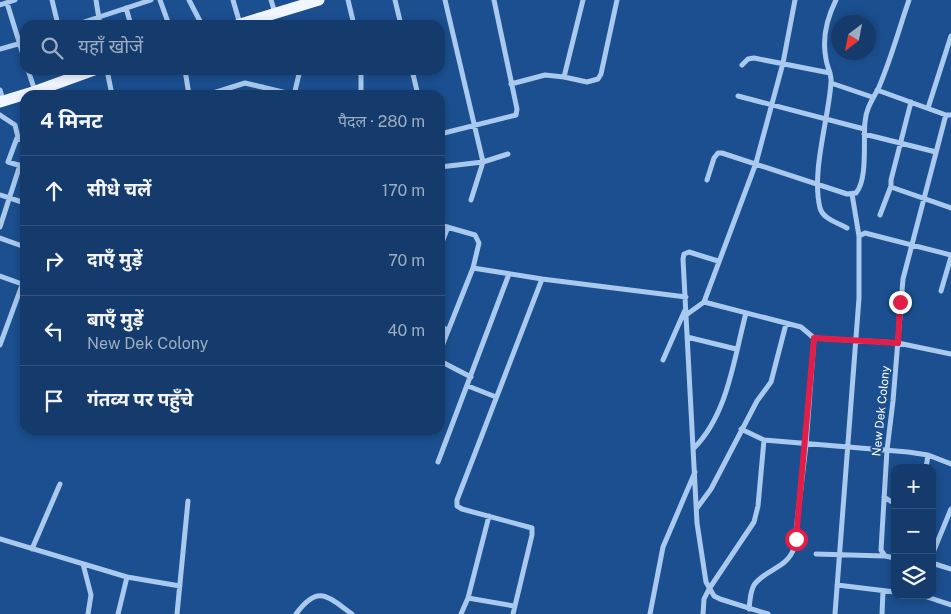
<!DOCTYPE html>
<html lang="hi">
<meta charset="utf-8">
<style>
body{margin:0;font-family:"Public Sans","Noto Sans Devanagari",sans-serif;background:#214673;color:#f1f3f6}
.controls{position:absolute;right:15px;bottom:15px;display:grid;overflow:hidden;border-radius:10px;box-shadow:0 2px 8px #0003}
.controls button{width:45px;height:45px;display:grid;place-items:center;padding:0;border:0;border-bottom:1px solid #33557e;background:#143b6b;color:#f1f3f6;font:25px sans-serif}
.compass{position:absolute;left:831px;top:15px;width:45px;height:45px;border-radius:50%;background:#143b6b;box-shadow:0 2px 8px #0003;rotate:212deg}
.stop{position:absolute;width:15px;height:15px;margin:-11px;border:4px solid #e11d48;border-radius:50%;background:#fff}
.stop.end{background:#e11d48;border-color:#fff;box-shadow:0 1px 5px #0008}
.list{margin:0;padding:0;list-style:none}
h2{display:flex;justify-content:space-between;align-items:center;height:65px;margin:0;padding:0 20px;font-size:21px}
h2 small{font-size:16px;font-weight:400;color:#9dadc1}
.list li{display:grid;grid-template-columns:32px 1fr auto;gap:15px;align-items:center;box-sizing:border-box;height:70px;padding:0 20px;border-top:1px solid #33557e}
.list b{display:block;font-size:19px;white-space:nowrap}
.list p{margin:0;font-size:16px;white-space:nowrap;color:#9dadc1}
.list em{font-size:16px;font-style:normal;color:#9dadc1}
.icon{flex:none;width:28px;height:28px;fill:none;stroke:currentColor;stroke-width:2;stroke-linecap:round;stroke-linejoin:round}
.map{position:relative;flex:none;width:951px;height:614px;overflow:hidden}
.search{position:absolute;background:#143b6b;box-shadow:0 2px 8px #0003;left:20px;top:20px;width:425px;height:55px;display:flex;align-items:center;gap:12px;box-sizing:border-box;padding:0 18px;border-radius:15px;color:#9dadc1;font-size:19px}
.panel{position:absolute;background:#143b6b;box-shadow:0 2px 8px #0003;left:20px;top:90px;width:425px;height:345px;border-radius:15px}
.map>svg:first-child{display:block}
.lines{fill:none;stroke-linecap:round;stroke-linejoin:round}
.minor{stroke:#a9c9ee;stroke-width:5}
.primary{stroke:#f0f6ff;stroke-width:11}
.route{stroke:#e11d48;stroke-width:6}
.labels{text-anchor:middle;stroke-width:4;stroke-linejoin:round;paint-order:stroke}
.street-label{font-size:12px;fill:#fff;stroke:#1b4f8f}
</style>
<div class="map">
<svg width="951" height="614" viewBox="0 0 951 614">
<rect width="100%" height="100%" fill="#1b4f8f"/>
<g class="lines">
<path class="minor" d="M 52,0 L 58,25
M 96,0 L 100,25
M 160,0 L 169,25
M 189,0 L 202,25
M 233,0 L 240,24
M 271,0 L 275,13
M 348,0 L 354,25
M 395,0 L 401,25
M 445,0 L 483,162 L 471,200
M 836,0 C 827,18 822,39 826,59 C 827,67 832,75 831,82 C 829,118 811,171 820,208 C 823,219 838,223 847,228
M 7,3 L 25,61
M 0,5 L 15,0
M 126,8 L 131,25
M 75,25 L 151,0
M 0,49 L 25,42
M 742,65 L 748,59 L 754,58 L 830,73
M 28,70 L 35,91
M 107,70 L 112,95
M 185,70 L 189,95
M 361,70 L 361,95
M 412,70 L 418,95
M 564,77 L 587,82 L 598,79 L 601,74 L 617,0
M 831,83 L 872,97
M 511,84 L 545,75 L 564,77 L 583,0
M 0,90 L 3,100
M 877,90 L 946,115
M 207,95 L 245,83 L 295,95
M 260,95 L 263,87
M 294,95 L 300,70
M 738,96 L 864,129
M 911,102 L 891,180 L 891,187 L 951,208
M 928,108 L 951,36
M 0,115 L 15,125 L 18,137
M 440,134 L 516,115 L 517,109 L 494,0
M 864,134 L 936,152
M 25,140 L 17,138 L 8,162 L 25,167
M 440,167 L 483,162 L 508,154
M 707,180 L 714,158 L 718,153 L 722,153 L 847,194 L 856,193 C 868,179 863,141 865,122 C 866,108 873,99 879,87 C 891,59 899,29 909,0
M 852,194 L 859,236
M 0,195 L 25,203
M 880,215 L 891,186
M 440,225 L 475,235 L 479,243 L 473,268 L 440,351
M 0,227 L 20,165
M 0,238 L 25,247
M 440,247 L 448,227
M 718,261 L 689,252 L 684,254 L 683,259 L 697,523 L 706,582 L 714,596 L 720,599 L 768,614
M 473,268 L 542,279 L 686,297
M 0,276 L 22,284
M 941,291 L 951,257
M 704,302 L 801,327 L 814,338
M 686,315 L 704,302 L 756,163 L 783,63 L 795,0
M 440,325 L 448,331
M 687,337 L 736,349
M 0,345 L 25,277
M 663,360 L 685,310
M 440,361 L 471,377
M 468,386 L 496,397
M 741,429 L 764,440 L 908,452 L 928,455 L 951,464
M 694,448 C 728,414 734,358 746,313
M 438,462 L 509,274
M 926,468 L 928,455
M 884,497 L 895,504
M 697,508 L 711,489 L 757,401 L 771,382 L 786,324
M 0,539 L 127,577 L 180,586
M 32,549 L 60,484
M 816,554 L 884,556
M 932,555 L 951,509
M 895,558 L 885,556 L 881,550 L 887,450 L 893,401 L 903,279 L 944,122 L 946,115 L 951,115
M 932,563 L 951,569
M 83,564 L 91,595 L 88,614
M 837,585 L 895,592
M 921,595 L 951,605
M 468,598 L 514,606
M 749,609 C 750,601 750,592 754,585 C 765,569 787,569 794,548 L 806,445 L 814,338 L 898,343 L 951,354
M 118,614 L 127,577
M 177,614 L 188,501
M 296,614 C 318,584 327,596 352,614
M 461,614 L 468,598 L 489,516
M 513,614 L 532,535 L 532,528 L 462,509 L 457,506 L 457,500 L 542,279
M 650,614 L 663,547 L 695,472
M 703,614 L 704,599 L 709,589 L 754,522 L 758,506 L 764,440
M 835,614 L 859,298 L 859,236 L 865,233 L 951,255
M 882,614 L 883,591"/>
<path class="primary" d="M 237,25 L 319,0
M 0,102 L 36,91 L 94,70"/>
</g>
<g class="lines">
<path class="route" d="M 796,539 L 814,338 L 898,343 L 900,302"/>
</g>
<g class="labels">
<g class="street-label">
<text transform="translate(881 411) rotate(-84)" y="4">New Dek Colony</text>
</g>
</g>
</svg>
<div class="controls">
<button>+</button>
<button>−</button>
<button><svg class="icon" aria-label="layers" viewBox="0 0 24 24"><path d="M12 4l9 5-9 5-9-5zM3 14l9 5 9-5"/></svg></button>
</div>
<svg class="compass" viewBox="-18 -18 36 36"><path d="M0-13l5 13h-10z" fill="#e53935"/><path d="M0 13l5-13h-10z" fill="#9dadc1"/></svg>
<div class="stop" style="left:796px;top:539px"></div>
<div class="stop end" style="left:900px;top:302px"></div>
<div class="search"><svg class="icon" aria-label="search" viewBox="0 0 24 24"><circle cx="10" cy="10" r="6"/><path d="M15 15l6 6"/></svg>यहाँ खोजें</div>
<section class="panel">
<h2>4 मिनट<small>पैदल · 280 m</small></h2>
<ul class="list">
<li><svg class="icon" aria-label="ahead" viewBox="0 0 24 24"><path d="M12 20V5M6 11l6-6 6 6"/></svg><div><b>सीधे चलें</b></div><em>170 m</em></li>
<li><svg class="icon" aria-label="right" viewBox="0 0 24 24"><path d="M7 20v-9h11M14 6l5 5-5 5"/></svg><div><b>दाएँ मुड़ें</b></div><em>70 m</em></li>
<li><svg class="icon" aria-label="left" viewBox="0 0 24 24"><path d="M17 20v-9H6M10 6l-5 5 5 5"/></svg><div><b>बाएँ मुड़ें</b><p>New Dek Colony</p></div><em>40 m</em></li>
<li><svg class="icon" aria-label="arrive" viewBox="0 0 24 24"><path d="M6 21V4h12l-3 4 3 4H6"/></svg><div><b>गंतव्य पर पहुँचे</b></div></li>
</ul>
</section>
</div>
